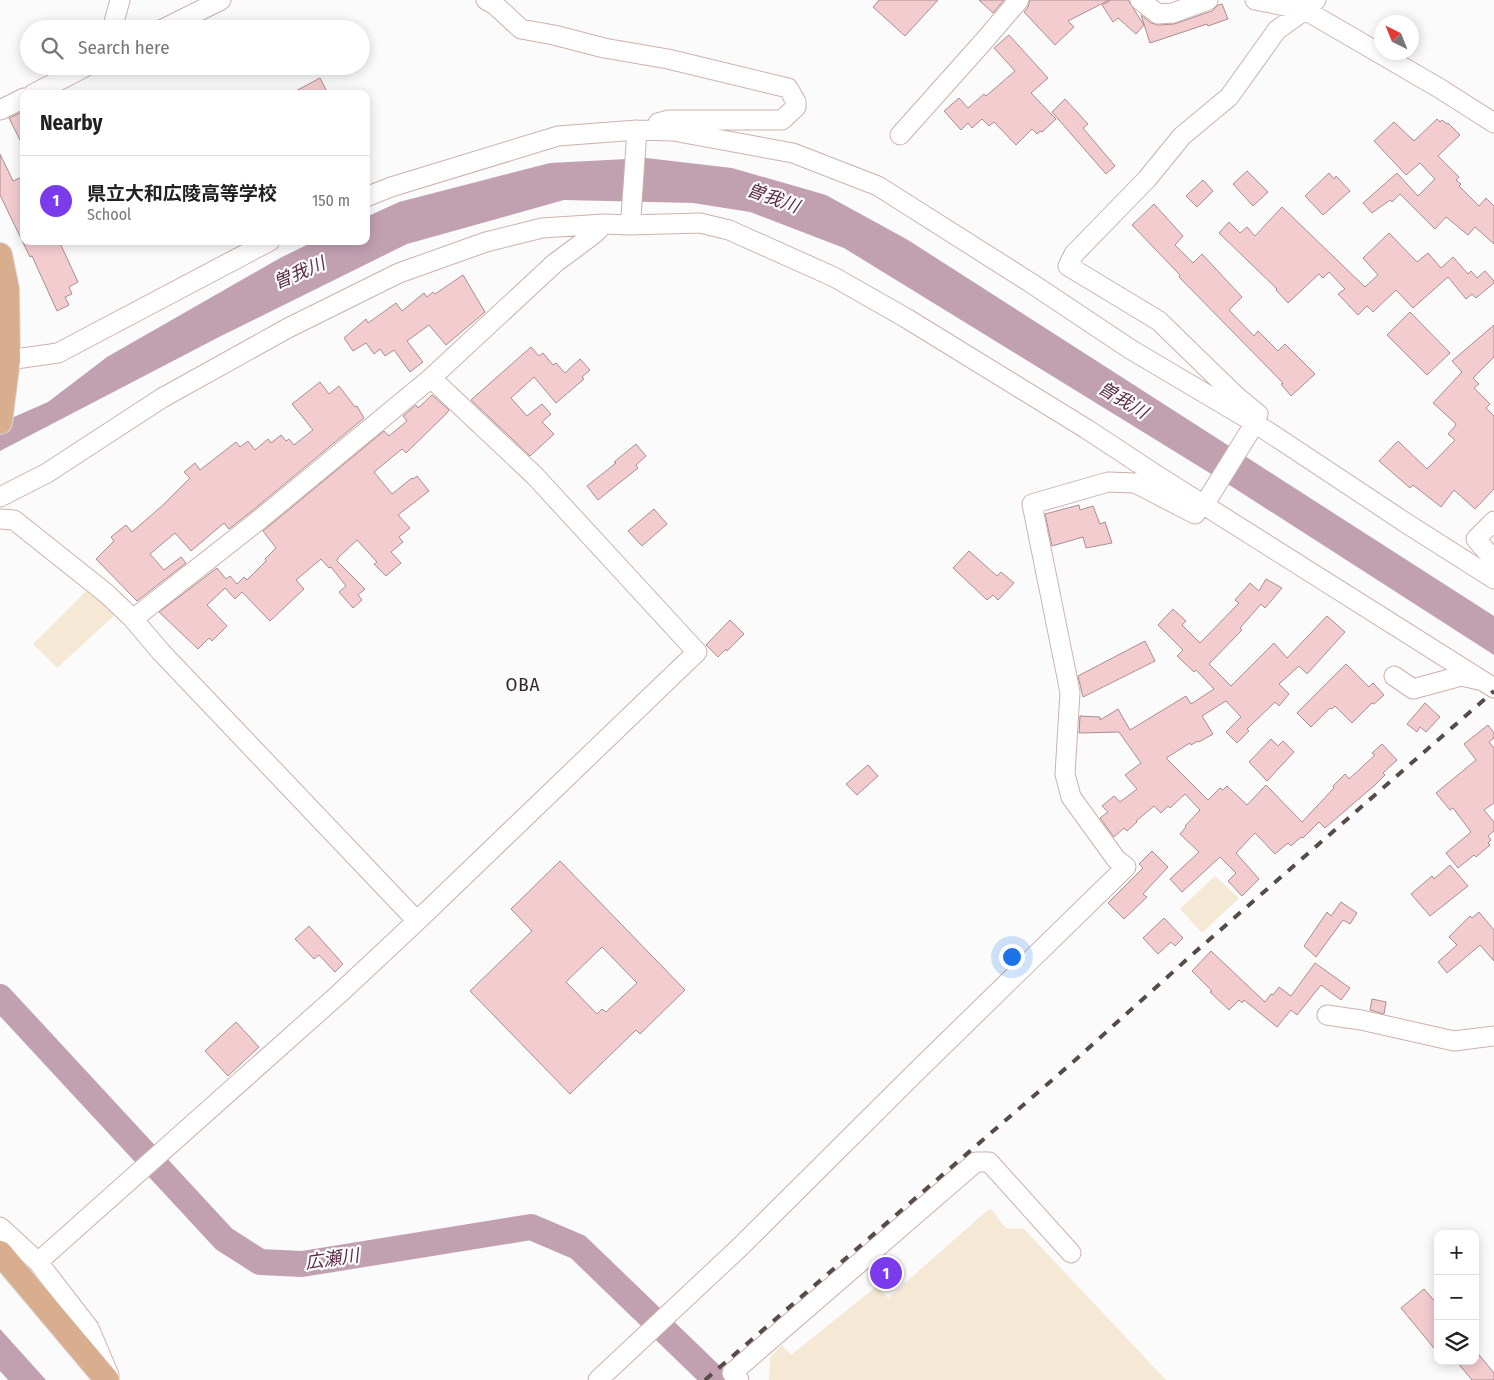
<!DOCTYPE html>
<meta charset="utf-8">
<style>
body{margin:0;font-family:"Fira Sans Condensed","Noto Sans JP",sans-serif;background:#f2f2f2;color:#222}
.controls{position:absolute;right:15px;bottom:15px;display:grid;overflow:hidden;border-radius:10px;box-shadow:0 2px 12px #0003}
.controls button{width:45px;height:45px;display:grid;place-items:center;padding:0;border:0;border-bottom:1px solid #e0e0e0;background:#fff;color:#222;font:25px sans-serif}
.compass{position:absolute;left:1374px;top:15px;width:45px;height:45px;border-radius:50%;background:#fff;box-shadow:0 2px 12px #0003;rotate:317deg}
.you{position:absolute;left:1011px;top:956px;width:18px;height:18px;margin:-12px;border:4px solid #fff;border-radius:50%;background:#1a73e8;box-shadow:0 0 0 8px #1a73e833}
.badge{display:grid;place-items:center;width:32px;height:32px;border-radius:50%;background:#7c3aed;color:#fff;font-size:16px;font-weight:700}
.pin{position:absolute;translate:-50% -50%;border:2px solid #fff;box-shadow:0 1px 5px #0006}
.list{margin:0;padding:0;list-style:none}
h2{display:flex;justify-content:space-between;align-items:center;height:65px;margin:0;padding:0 20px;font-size:21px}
h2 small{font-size:16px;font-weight:400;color:#767676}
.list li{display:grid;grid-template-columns:32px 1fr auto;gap:15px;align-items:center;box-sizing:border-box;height:90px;padding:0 20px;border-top:1px solid #e0e0e0}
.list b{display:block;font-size:19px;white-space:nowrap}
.list p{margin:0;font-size:16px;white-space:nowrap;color:#767676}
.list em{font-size:16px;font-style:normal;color:#767676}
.icon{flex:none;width:28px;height:28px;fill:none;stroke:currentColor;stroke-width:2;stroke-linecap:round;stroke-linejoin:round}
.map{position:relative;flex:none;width:1494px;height:1380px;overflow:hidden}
.search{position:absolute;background:#fff;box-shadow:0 2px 12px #0003;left:20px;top:20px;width:350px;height:55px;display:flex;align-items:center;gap:12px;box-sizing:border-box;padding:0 18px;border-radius:28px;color:#767676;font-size:19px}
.panel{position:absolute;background:#fff;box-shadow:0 2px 12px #0003;left:20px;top:90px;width:350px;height:155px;border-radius:10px}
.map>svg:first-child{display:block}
.green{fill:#f5e8d4}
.water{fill:#c1a0b0}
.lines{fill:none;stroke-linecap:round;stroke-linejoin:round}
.river{stroke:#c1a0b0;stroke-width:26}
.building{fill:#f3ccd0;stroke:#aa8d90;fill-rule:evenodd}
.minor-casing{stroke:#ceb1aa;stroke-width:21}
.major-casing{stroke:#dbd8d8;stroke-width:26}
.minor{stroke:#fff;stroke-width:19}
.major{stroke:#d9ae8e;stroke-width:24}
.rail{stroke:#554b49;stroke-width:4;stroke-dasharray:9 9;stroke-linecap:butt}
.labels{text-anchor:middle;stroke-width:4.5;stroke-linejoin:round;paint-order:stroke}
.water-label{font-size:18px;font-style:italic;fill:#5c2e47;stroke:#fbfbfb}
.quarter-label{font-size:19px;letter-spacing:1px;fill:#352927;stroke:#fbfbfb}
</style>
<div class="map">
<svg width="1494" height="1380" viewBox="0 0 1494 1380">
<rect width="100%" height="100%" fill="#fbfbfb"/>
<path class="green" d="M 87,590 L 117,613 L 57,668 L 33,644 Z
M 1215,876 L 1239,898 L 1202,933 L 1180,909 Z
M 990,1208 L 1006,1228 L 1024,1229 L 1166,1380 L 769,1380 L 770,1357 L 782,1345 L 791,1355 L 877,1286 L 888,1298 Z"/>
<path class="water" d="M 646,158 L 732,168 L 826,195 L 908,240 L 1494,616 L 1494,655 L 1234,488 L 844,248 L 750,212 L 693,203 L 564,200 L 407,244 L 221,336 L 0,451 L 0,423 L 48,402 L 107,357 L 280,258 L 315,241 L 366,241 L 366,217 L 399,202 L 550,163 Z
M 0,1329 L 46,1380 L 8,1380 L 0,1371 Z"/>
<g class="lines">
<path class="river" d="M 0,997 L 224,1239 L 260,1262 L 302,1264 L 531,1227 L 578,1247 L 716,1380"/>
</g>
<path class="building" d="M 879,0 L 938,0 L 905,36 L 873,7 Z
M 979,0 L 1004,0 L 993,13 Z
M 1030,0 L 1109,0 L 1068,21 L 1074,27 L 1055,45 L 1024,12 L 1028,7 Z
M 1111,0 L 1128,0 L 1144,25 L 1136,34 L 1118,18 L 1113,22 L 1102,5 Z
M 1222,4 L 1228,19 L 1208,26 L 1207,24 L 1150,43 L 1141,15 L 1151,23 L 1158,25 L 1174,24 L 1212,11 L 1218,5 Z
M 1009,35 L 1048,78 L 1031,93 L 1056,119 L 1042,132 L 1041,131 L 1037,134 L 1032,129 L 1016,145 L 994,122 L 989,126 L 982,119 L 972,128 L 968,123 L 961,130 L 944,111 L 959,98 L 968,108 L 984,94 L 986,96 L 1015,71 L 994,48 Z
M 320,78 L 328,94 L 290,94 Z
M 1065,99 L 1088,124 L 1083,128 L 1115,166 L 1106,174 L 1052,112 Z
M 24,111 L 24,148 L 9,118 Z
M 1437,119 L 1440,122 L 1442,120 L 1447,124 L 1448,123 L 1460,135 L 1438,156 L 1459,177 L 1456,180 L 1461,184 L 1459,186 L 1479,206 L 1486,198 L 1494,206 L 1494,244 L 1475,227 L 1468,235 L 1446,217 L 1435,229 L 1400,194 L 1392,202 L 1390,200 L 1372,213 L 1363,203 L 1397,173 L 1418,196 L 1435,179 L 1420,163 L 1406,175 L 1374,141 L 1394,122 L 1414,141 Z
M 0,154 L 13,181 L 24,176 L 24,241 L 59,241 L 78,282 L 69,287 L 72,294 L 65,297 L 69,305 L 57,311 L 32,256 L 30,257 L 0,195 Z
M 1247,171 L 1268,192 L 1253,206 L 1233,184 Z
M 1329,173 L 1334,179 L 1336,176 L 1350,191 L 1323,215 L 1305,196 Z
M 1203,180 L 1213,191 L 1197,207 L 1186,196 Z
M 1154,204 L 1183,236 L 1175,245 L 1193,263 L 1202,254 L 1242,297 L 1229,310 L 1254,336 L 1258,331 L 1278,351 L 1285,344 L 1315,374 L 1291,396 L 1281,384 L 1283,383 L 1179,277 L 1180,275 L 1132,225 Z
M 1282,207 L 1365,287 L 1378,275 L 1363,258 L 1389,233 L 1417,262 L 1428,253 L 1441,268 L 1453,257 L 1468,274 L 1471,271 L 1477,278 L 1485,271 L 1494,281 L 1494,283 L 1476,298 L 1472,294 L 1466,299 L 1448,277 L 1413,308 L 1396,290 L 1373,312 L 1367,306 L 1358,315 L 1338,294 L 1345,289 L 1329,272 L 1323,278 L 1319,274 L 1288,303 L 1276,290 L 1277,289 L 1219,233 L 1229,222 L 1240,233 L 1247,227 L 1255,236 Z
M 463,275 L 485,312 L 446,345 L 429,325 L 407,341 L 423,362 L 410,372 L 394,350 L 385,356 L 380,349 L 374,354 L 366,343 L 353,351 L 344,338 L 366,319 L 368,323 L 396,303 L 402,311 L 424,293 L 427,297 L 433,292 L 435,294 Z
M 1410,312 L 1450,353 L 1427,375 L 1387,335 Z
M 1494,325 L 1494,357 L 1473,378 L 1479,384 L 1474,388 L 1490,404 L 1486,408 L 1494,416 L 1494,489 L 1475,509 L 1454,490 L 1441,507 L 1413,485 L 1410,488 L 1379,461 L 1398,441 L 1427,469 L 1455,440 L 1448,434 L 1456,425 L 1455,423 L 1433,403 L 1462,372 L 1452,361 Z
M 531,347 L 539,356 L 543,353 L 553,365 L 556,363 L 565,373 L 580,359 L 590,370 L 582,377 L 584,379 L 556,403 L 534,377 L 511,398 L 527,416 L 542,404 L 551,414 L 542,422 L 554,434 L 530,456 L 471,400 Z
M 320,382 L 329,394 L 339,386 L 355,407 L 357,406 L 364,418 L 252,511 L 229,529 L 224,523 L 191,551 L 175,533 L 150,554 L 164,570 L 181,557 L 186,563 L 137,601 L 96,559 L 114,541 L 111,537 L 126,525 L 132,532 L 163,505 L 190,478 L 184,472 L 195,463 L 200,470 L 236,442 L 240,447 L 248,441 L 255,450 L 268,439 L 271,443 L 281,435 L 286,441 L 289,439 L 294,445 L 313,430 L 292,404 Z
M 432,395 L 449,410 L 446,414 L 406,453 L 402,449 L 374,472 L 392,494 L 412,478 L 413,479 L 417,476 L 429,491 L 398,515 L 410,528 L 399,537 L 403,542 L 391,552 L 401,563 L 386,576 L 374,564 L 377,562 L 357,540 L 338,558 L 337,561 L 365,589 L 358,595 L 362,600 L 353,608 L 339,592 L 346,586 L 331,567 L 329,568 L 321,559 L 296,580 L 304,589 L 270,621 L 242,592 L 235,599 L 225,588 L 207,605 L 227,626 L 212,641 L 209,638 L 198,649 L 159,612 L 217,568 L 226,579 L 230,576 L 237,584 L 244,577 L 247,580 L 266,561 L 265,559 L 276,548 L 263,531 L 384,431 L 389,436 L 407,421 L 403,416 L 416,405 L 418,408 Z
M 636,444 L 646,456 L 636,465 L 638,468 L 598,500 L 587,486 L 616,463 L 614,462 Z
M 1079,505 L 1080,510 L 1093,506 L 1100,524 L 1105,522 L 1112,543 L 1086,548 L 1083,537 L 1052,546 L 1045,514 Z
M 654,509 L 667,524 L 642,546 L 628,531 Z
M 969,551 L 997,576 L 1001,572 L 1014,583 L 998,600 L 993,595 L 987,600 L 953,568 Z
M 1266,579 L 1282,588 L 1265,608 L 1261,604 L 1240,628 L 1242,630 L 1209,664 L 1231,686 L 1274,643 L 1287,658 L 1327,616 L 1345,632 L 1307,674 L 1299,666 L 1279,684 L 1289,694 L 1279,706 L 1275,702 L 1247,729 L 1249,731 L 1237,743 L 1226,732 L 1241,717 L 1226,701 L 1202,716 L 1213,734 L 1199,742 L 1198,741 L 1191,745 L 1190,743 L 1166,758 L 1208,800 L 1220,788 L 1223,790 L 1227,786 L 1247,805 L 1266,785 L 1302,822 L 1334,788 L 1333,786 L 1345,774 L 1349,779 L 1375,755 L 1372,753 L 1382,744 L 1397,760 L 1383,773 L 1385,775 L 1375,785 L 1325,828 L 1319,822 L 1303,838 L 1301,837 L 1291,846 L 1288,843 L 1275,854 L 1255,833 L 1236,853 L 1259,879 L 1242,896 L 1228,881 L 1236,873 L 1220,857 L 1182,892 L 1170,879 L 1199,852 L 1180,834 L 1186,827 L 1185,826 L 1200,810 L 1185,794 L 1170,808 L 1168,806 L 1161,813 L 1154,806 L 1136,821 L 1137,822 L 1127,831 L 1124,828 L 1114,837 L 1100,818 L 1108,812 L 1102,806 L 1114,796 L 1120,802 L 1137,789 L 1125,775 L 1141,763 L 1119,732 L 1079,733 L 1080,716 L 1100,717 L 1100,720 L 1118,709 L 1130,730 L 1186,696 L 1191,704 L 1214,689 L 1196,670 L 1194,672 L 1177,656 L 1183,650 L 1158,625 L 1173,609 L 1186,621 L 1182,625 L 1200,643 L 1239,603 L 1235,600 L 1250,583 L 1259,591 Z
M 730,620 L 744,634 L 727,651 L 726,649 L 718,657 L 706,645 Z
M 1145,641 L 1155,661 L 1083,697 L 1078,676 Z
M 1346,664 L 1369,687 L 1373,683 L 1384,695 L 1374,704 L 1372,703 L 1352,723 L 1335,706 L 1332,709 L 1330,708 L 1311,727 L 1297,713 Z
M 1425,703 L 1440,717 L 1426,732 L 1420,727 L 1417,732 L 1407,724 Z
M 1488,725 L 1494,733 L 1494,738 L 1489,742 L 1494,748 L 1494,803 L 1484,810 L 1494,822 L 1494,831 L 1488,836 L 1491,840 L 1488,843 L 1490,845 L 1476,857 L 1474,855 L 1458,868 L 1446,853 L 1471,832 L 1453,808 L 1450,810 L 1436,793 L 1476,760 L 1464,744 Z
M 1271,739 L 1278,746 L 1283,741 L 1294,752 L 1267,781 L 1249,762 Z
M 868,765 L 878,776 L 857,795 L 846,784 Z
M 1152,851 L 1168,867 L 1143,894 L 1147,897 L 1124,919 L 1108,903 L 1143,868 L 1139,864 Z
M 560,861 L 685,990 L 640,1034 L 636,1030 L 570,1094 L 470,991 L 532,931 L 511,909 ZM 602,947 L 637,983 L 606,1012 L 602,1009 L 597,1014 L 566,982 Z
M 1450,865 L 1468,886 L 1430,916 L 1411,894 L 1432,876 L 1434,879 Z
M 1341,902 L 1357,913 L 1350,924 L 1343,920 L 1316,957 L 1304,946 L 1327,912 L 1331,916 Z
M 1479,912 L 1494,930 L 1494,961 L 1480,945 L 1447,973 L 1438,962 L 1457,945 L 1449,937 L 1470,916 L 1472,918 Z
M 1164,918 L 1183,938 L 1175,946 L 1171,942 L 1158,954 L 1143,938 Z
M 309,926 L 343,964 L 335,972 L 319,955 L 314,959 L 295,939 Z
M 1211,951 L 1265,1002 L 1271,994 L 1273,995 L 1279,987 L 1291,996 L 1315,963 L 1350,988 L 1341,1000 L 1321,985 L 1297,1015 L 1291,1010 L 1277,1027 L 1244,1000 L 1242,1003 L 1239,1000 L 1229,1010 L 1210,992 L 1212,991 L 1192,971 Z
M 1372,999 L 1386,1002 L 1384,1014 L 1370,1010 Z
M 236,1022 L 259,1047 L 228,1076 L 205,1051 Z
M 1424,1289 L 1438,1305 L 1438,1353 L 1401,1308 Z
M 1475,1350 L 1494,1373 L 1494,1380 L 1472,1380 L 1456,1361 L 1475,1361 Z"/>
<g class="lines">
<defs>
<path id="minor" d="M 486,0 L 495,5 L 521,29 L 554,35 L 604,48 L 668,59 L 788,88 L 796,102 L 796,107 L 782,120 L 669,120 L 658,123
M 1140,0 L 1158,14 L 1173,13 L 1208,0
M 1255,0 L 1305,10 L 1439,88 L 1494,123
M 112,29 L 120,0
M 163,29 L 221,0
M 33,94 L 87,66
M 0,110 L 24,98
M 900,135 L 983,42 L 1019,0
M 366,197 L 391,187 L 558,136 L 637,130 L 673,131 L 793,153 L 878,186 L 1031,283 L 1130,349 L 1255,423 L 1409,525 L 1494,579
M 629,225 L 631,216 L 637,130
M 0,364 L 8,360 L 58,353 L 270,241
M 0,497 L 47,473 L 162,398 L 288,328 L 399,273 L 486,242 L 542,228 L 604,224 L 629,225 L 700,223 L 729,230 L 834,277 L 906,318 L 1085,428 L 1158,476 L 1494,688
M 0,519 L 14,520 L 107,594 L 133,619 L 161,652 L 417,921
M 1494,521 L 1476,539 L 1494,560
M 133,619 L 259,520 L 431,378 L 555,263 L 594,234 L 604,224
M 1394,676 L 1413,689 L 1461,676 L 1479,680
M 1327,1015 L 1361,1020 L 1454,1041 L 1494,1036
M 0,1227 L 38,1262 L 89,1328 L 109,1375
M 38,1262 L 340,993 L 417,921 L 697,652 L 535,476 L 431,378
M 598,1380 L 740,1247 L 916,1072 L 1126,867 L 1116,859 L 1071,797 L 1065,774 L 1070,692 L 1032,504 L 1108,482 L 1135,483 L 1195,514 L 1209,497 L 1255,423 L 1258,414 L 1235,395 L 1159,321 L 1068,266 L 1074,254 L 1147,179 L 1182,136 L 1229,97 L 1277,30 L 1305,10 L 1316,0
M 739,1380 L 732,1373 L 976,1162 L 989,1162 L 1071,1253"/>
<path id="major" d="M 0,255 L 7,289 L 8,360 L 0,422
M 0,1253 L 107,1380"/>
</defs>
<use href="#minor" class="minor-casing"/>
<use href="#major" class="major-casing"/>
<use href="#minor" class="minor"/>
<use href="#major" class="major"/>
<path class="rail" d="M 705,1380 L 1073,1062 L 1194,953 L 1494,691"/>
</g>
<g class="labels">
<g class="water-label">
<text transform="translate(773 198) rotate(20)" y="6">曽我川</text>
<text transform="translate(299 273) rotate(-23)" y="6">曽我川</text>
<text transform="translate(1123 400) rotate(31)" y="6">曽我川</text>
<text transform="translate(332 1259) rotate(-8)" y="6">広瀬川</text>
</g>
<g class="quarter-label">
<text x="523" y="691">OBA</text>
</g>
</g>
</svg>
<div class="controls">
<button>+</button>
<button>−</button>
<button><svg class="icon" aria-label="layers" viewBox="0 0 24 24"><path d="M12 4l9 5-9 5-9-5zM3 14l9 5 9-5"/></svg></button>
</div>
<svg class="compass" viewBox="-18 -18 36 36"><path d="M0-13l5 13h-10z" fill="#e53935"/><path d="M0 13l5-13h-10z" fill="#767676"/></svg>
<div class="you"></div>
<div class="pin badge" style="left:886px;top:1273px">1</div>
<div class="search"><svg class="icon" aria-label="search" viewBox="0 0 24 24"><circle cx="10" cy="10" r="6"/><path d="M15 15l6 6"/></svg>Search here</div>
<section class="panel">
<h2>Nearby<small></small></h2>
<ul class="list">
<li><span class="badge">1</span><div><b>県立大和広陵高等学校</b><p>School</p></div><em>150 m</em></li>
</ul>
</section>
</div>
